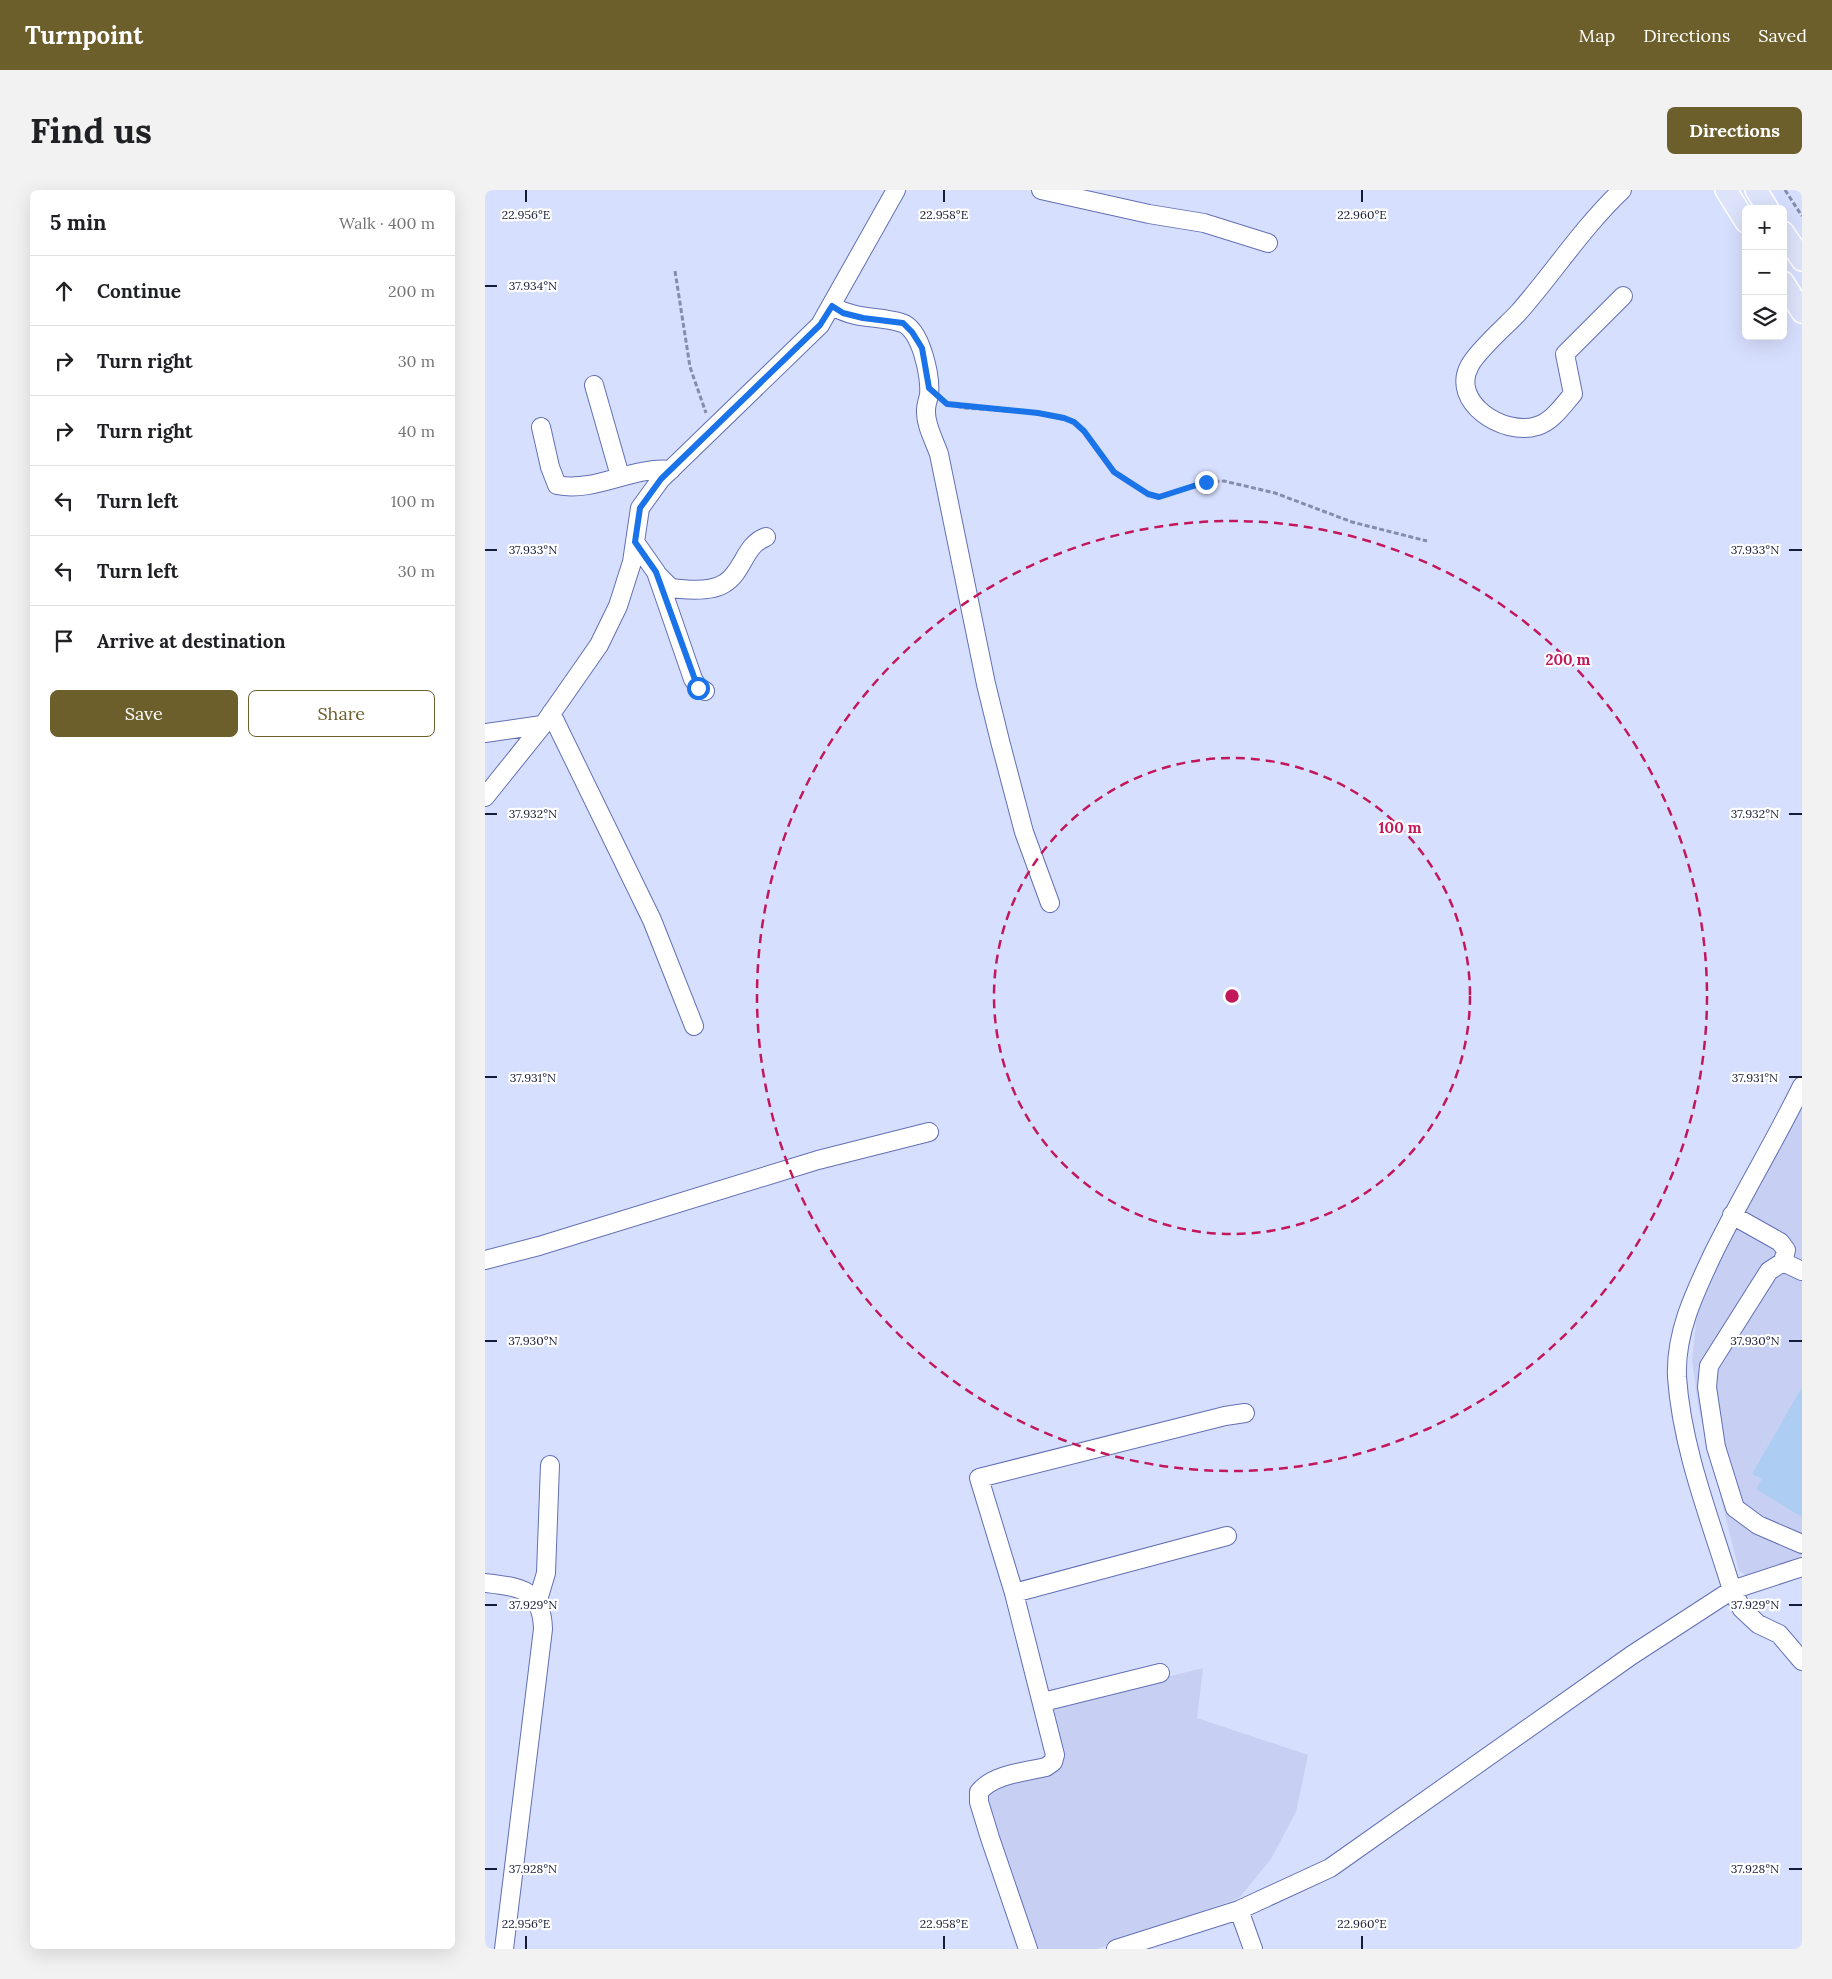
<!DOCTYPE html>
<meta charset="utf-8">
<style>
body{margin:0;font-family:Lora,serif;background:#f2f2f2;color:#202124}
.controls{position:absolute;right:15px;top:15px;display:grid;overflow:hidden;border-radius:8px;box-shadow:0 5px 20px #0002}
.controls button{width:45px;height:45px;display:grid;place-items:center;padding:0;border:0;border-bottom:1px solid #e0e0e0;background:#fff;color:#202124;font:25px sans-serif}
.stop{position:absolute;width:15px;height:15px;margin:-11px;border:4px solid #1a73e8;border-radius:50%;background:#fff}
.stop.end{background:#1a73e8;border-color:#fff;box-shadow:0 1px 5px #0008}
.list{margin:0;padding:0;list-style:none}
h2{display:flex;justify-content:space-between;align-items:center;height:65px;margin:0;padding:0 20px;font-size:21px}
h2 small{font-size:16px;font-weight:400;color:#757577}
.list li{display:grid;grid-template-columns:32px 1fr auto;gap:15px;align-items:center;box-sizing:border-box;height:70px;padding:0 20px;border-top:1px solid #e0e0e0}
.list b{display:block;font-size:19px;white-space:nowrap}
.list em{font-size:16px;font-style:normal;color:#757577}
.actions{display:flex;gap:10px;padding:15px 20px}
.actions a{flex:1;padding:11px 0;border:1px solid #6d5f2c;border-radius:8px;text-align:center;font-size:18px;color:#6d5f2c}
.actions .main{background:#6d5f2c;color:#fff}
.icon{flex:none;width:28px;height:28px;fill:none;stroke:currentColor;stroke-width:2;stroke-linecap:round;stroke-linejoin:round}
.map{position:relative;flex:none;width:1317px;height:1759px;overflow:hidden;border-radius:8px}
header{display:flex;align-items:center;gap:30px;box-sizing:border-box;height:70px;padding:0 25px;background:#6d5f2c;color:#fff}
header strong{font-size:24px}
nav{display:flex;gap:28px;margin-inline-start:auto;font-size:18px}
.intro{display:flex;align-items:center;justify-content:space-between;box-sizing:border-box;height:120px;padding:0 30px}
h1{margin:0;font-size:35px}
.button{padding:12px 22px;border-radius:8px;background:#6d5f2c;color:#fff;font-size:18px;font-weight:700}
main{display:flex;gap:30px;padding:0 30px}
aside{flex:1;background:#fff;border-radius:8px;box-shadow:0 5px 20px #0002}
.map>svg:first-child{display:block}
.built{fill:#c7d0f2}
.building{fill:#adcdf3}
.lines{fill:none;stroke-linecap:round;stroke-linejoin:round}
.minor-casing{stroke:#6270b5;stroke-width:20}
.major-casing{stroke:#fff;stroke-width:24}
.path{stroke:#868daa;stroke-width:3;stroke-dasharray:5 2.5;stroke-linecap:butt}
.minor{stroke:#fff;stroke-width:18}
.major{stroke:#dde3fb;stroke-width:21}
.route{stroke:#1a73e8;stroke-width:6}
.ticks{fill:none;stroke:#161b36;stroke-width:2}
.ring{fill:none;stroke:#c2185b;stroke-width:2.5;stroke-dasharray:9 6}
.ticks-label{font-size:12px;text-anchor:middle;fill:#161b36;stroke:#fff;stroke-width:4.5;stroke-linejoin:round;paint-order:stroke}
.centre{fill:#c2185b;stroke:#fff;stroke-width:2.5}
.ring-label{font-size:15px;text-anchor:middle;font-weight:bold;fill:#c2185b;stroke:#fff;stroke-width:4.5;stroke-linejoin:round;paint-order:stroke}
</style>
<header>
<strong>Turnpoint</strong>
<nav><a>Map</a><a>Directions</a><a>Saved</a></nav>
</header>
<div class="intro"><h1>Find us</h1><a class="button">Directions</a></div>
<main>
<aside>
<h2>5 min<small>Walk · 400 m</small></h2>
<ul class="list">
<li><svg class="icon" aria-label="ahead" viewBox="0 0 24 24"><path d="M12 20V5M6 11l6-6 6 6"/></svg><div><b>Continue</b></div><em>200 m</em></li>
<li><svg class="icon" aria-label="right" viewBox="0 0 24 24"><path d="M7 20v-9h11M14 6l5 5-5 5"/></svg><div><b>Turn right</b></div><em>30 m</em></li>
<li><svg class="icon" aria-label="right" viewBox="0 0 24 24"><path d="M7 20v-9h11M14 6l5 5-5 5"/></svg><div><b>Turn right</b></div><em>40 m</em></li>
<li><svg class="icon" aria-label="left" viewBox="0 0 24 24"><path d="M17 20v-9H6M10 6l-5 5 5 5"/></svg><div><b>Turn left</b></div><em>100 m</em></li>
<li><svg class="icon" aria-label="left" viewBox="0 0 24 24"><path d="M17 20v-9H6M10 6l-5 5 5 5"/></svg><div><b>Turn left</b></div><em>30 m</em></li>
<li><svg class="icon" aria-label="arrive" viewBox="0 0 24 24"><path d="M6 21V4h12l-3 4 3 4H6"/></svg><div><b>Arrive at destination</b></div></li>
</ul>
<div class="actions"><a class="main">Save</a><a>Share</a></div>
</aside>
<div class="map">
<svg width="1317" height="1759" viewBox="0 0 1317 1759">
<rect width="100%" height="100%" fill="#d7dffe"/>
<path class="built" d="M 1317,915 L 1317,1366 L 1262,1386 L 1254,1381 L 1213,1216 L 1207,1169 L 1212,1124 L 1222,1094 Z
M 718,1478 L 712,1528 L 823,1565 L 811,1622 L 786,1669 L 754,1708 L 612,1759 L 547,1759 L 496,1603 L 561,1580 L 561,1517 Z"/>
<path class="building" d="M 1317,1197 L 1317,1327 L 1271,1299 L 1277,1289 L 1267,1284 Z"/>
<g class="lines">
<defs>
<path id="minor" d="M 556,0 L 664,24 L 719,33 L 783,53
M 1137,0 C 1098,37 1069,82 1034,122 C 1020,137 994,159 985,175 C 964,212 1019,247 1052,236 C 1067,232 1078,215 1088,204 L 1080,164 L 1138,106
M 347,116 C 374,131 392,125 417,133 C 436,139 446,187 444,205 C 443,210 441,215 441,220 C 440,234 449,250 454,264 L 501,494 L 515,551 L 539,642 L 565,713
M 109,195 L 135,286
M 56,237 L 65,277 L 72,295 C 110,303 147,276 186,280
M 150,352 L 171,382 L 208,489 L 213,497 L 220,501
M 173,385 L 186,398 C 201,400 227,402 240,393 C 259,381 259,355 281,347
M 66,523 L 167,730 L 209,836
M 0,543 L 57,535
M 0,607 L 61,531 L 114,455 L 133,416 L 147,372 L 155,318 L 176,289 L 335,135 L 411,0
M 1317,896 C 1289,953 1256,1007 1228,1064 C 1210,1102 1190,1143 1192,1187 C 1197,1260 1226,1331 1247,1400 L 1257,1419 L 1273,1434 L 1294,1444 L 1317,1471
M 1247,1025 L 1295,1052 L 1301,1060 L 1298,1072 L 1284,1081 L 1224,1176 L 1222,1197 L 1231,1257 L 1250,1318 L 1273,1335 L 1317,1354
M 0,1070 L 54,1056 L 333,970 L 444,942
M 1298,1072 L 1317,1081
M 0,1393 C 35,1397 57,1399 58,1439 L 19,1759
M 529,1403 L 742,1346
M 53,1410 L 61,1383 L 65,1275
M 558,1512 L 675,1483
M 754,1720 L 768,1759
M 543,1759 L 505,1648 L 494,1612 L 494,1602 C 508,1584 540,1582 561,1577 L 568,1572 L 570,1565 L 529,1403 L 494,1288 L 740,1226 L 760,1223
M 631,1759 L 754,1720 L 845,1678 L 1147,1465 L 1247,1400 L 1317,1377"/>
<path id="major" d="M 1241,0 L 1261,32
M 1271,0 L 1283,19
M 1298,42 L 1317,70
M 1298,92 L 1317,122"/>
</defs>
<use href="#minor" class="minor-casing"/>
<use href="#major" class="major-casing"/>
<path class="path" d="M 1300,0 L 1317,26
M 190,81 L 205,177 L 221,223
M 458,211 L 462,214 L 480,218 L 553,223 L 589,232 L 599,241 L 629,282 L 663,304 L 674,307 L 721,292 L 739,291 L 790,303 L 867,332 L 942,351"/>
<use href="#minor" class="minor"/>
<use href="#major" class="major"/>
</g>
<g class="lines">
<path class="route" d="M 213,498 L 171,382 L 150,352 L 155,318 L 176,289 L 335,135 L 347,116 L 358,123 L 378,128 L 418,133 L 427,142 L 437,158 L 444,198 L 462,214 L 553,223 L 579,228 L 589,232 L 599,241 L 629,282 L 663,304 L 674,307 L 721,292"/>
</g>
<path class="ticks" d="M 41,0 L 41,12M 459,0 L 459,12M 877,0 L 877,12M 0,96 L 12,96M 0,360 L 12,360M 1304,360 L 1317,360M 0,624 L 12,624M 1304,624 L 1317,624M 0,887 L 12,887M 1304,887 L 1317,887M 0,1151 L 12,1151M 1304,1151 L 1317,1151M 0,1415 L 12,1415M 1304,1415 L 1317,1415M 0,1679 L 12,1679M 1304,1679 L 1317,1679M 41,1746 L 41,1759M 459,1746 L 459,1759M 877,1746 L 877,1759"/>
<g class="ring">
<circle cx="747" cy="806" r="238"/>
<circle cx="747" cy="806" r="475"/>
</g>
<g class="ticks-label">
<text x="41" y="29">22.956°E</text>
<text x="459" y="29">22.958°E</text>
<text x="877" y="29">22.960°E</text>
<text x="48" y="100">37.934°N</text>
<text x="48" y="364">37.933°N</text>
<text x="1270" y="364">37.933°N</text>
<text x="48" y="628">37.932°N</text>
<text x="1270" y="628">37.932°N</text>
<text x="48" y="892">37.931°N</text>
<text x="1270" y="892">37.931°N</text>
<text x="48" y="1155">37.930°N</text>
<text x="1270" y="1155">37.930°N</text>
<text x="48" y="1419">37.929°N</text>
<text x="1270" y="1419">37.929°N</text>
<text x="48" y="1683">37.928°N</text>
<text x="1270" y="1683">37.928°N</text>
<text x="41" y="1738">22.956°E</text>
<text x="459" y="1738">22.958°E</text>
<text x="877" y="1738">22.960°E</text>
</g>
<circle cx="747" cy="806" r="8" class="centre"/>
<g class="ring-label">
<text x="1083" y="475">200 m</text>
<text x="915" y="643">100 m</text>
</g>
</svg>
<div class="controls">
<button>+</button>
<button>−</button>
<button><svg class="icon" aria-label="layers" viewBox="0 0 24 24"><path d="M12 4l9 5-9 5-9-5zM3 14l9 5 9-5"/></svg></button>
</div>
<div class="stop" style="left:213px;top:498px"></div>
<div class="stop end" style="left:721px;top:292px"></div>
</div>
</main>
